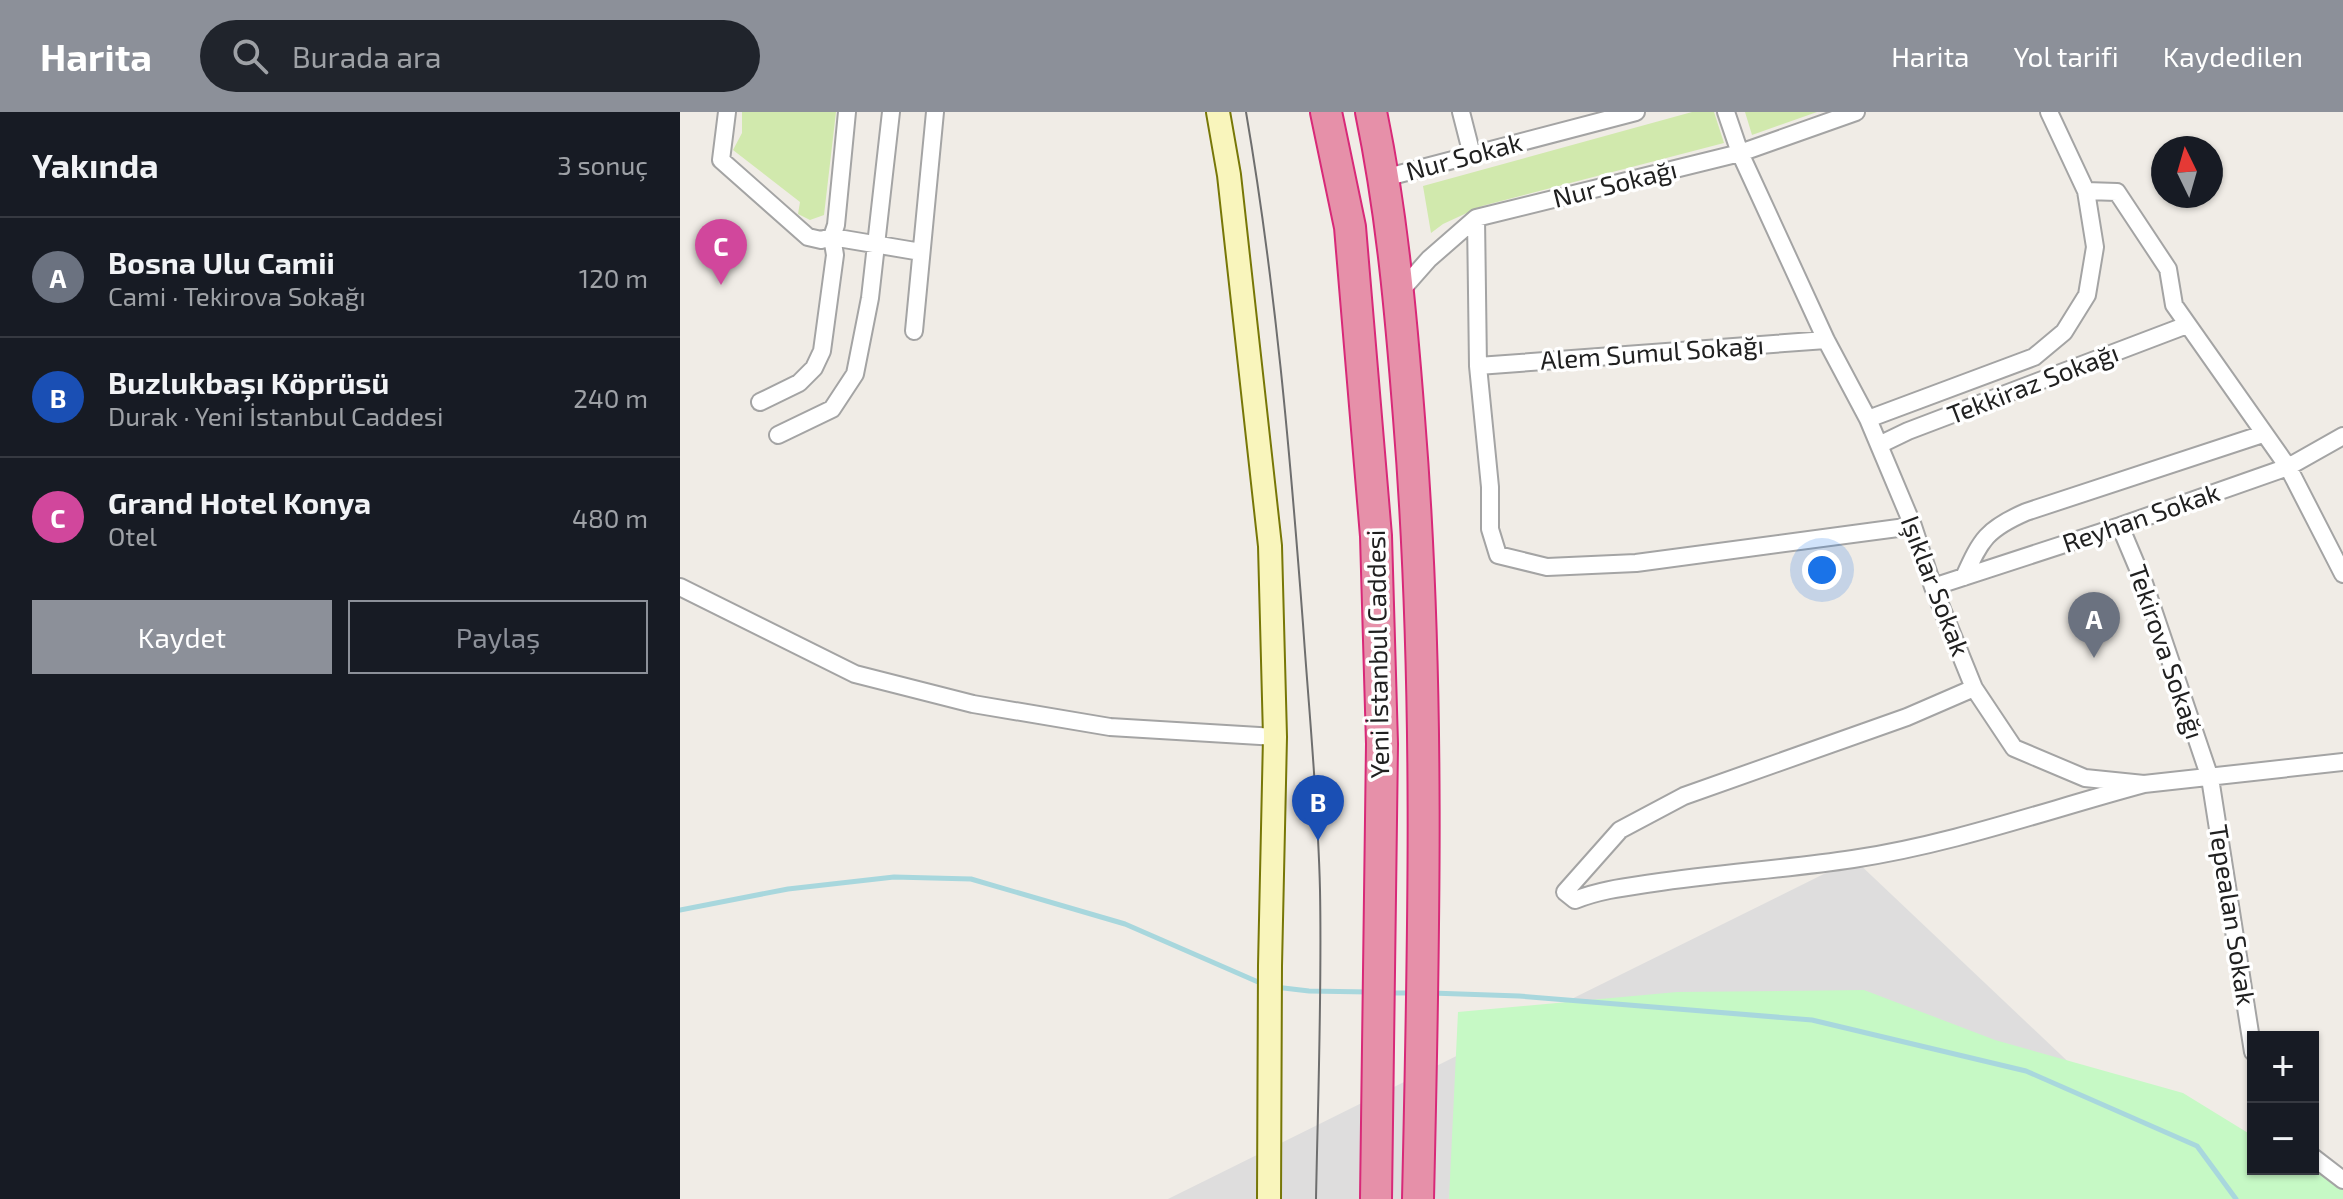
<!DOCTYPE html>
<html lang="tr">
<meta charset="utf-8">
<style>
body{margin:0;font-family:"Exo 2",sans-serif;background:#20242c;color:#f1f3f6}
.controls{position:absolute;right:24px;bottom:24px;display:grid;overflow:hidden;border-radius:0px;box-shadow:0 2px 6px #0004}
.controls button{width:72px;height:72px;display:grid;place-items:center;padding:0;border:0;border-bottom:2px solid #363941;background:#171b24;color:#f1f3f6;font:40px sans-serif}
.compass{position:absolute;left:1471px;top:24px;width:72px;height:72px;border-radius:50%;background:#171b24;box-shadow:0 2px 6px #0004;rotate:355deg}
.you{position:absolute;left:1142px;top:458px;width:28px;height:28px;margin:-20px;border:6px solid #fff;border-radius:50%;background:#1a73e8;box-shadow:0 0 0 12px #1a73e833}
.badge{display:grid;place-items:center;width:52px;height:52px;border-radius:50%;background:#8c9099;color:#fff;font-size:26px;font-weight:700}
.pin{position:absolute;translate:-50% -66px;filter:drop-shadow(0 2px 4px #0008)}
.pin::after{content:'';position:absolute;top:42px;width:28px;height:24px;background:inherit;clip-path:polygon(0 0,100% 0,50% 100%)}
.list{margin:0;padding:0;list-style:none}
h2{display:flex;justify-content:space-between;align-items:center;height:104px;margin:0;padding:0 32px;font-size:34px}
h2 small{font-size:26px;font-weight:400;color:#9ea1a6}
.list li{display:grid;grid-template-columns:52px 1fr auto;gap:24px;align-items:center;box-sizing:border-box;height:120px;padding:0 32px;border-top:2px solid #363941}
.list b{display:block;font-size:30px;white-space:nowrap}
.list p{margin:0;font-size:26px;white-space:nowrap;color:#9ea1a6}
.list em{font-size:26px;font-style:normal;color:#9ea1a6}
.actions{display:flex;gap:16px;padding:24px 32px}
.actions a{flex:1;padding:18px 0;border:2px solid #8c9099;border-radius:0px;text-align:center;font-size:28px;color:#8c9099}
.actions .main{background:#8c9099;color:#fff}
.icon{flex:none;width:44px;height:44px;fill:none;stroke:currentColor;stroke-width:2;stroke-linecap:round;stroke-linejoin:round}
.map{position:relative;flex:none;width:1663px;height:1087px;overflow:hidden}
header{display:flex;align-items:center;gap:48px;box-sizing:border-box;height:112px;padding:0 40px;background:#8c9099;color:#fff}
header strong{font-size:38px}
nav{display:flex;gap:44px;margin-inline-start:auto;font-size:28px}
.search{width:560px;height:72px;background:#20242c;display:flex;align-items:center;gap:20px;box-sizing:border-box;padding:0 28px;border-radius:44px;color:#9ea1a6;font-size:30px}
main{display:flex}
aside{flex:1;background:#171b24}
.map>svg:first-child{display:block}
.residential{fill:#dedddd}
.grass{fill:#d1e9ad}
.park{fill:#c6f9c5}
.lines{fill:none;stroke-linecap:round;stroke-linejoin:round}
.stream{stroke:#a8d7dd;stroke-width:5}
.street-casing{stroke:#a4a4a4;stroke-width:20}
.secondary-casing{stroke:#777707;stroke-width:26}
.highway-casing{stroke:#d82978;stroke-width:34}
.street{stroke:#fff;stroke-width:16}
.secondary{stroke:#f9f5bc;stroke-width:22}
.highway{stroke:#e690a9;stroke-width:30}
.tram{stroke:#6e6e6e;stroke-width:2}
.labels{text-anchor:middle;stroke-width:7;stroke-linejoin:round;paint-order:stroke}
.street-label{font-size:26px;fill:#202020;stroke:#fff}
</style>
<header>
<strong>Harita</strong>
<div class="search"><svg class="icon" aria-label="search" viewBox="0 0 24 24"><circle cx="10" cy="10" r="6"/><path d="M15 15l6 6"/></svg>Burada ara</div>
<nav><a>Harita</a><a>Yol tarifi</a><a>Kaydedilen</a></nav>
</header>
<main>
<aside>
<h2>Yakında<small>3 sonuç</small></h2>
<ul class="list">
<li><span class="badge" style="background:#6b7280">A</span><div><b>Bosna Ulu Camii</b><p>Cami · Tekirova Sokağı</p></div><em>120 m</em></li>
<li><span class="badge" style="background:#1a4fb4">B</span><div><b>Buzlukbaşı Köprüsü</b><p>Durak · Yeni İstanbul Caddesi</p></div><em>240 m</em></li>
<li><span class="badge" style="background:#d1479c">C</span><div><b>Grand Hotel Konya</b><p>Otel</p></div><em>480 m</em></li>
</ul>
<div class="actions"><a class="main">Kaydet</a><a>Paylaş</a></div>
</aside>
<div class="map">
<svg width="1663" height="1087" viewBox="0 0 1663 1087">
<rect width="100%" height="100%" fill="#f0ece6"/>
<path class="residential" d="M 1174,747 L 1533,1087 L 488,1087 Z"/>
<path class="grass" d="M 62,0 L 156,0 L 144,103 L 130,108 L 118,102 L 120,90 L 53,38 L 62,21 Z
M 1012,0 L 1034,0 L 1044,31 L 802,94 L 763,112 L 751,121 L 743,74 Z
M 1065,0 L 1137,0 L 1072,23 Z"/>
<path class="park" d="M 1184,878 L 1315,928 L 1503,981 L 1573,1024 L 1573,1057 L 1631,1057 L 1663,1074 L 1663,1087 L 769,1087 L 778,900 L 997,880 Z"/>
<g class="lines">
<path class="stream" d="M 0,798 L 108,777 L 214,765 L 291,767 L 445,812 L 585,873
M 595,875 L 629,879 L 689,880
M 707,881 L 733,881
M 751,881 L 839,884 L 1132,908 L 1346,959 L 1517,1034 L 1556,1087"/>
<defs>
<path id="street" d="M 47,0 L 41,48 L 128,125 L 141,128 L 152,125 L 156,113 L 167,0
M 781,0 L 792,43
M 1046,0 L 1060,41 L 1146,228 L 1188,307 L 1233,414 L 1253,475 L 1294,576 L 1334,636 L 1405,666 L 1464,672 L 1663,650
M 1369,0 L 1406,79 L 1437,80 L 1488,157 L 1494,193 L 1608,355 L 1663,462
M 704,66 L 956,0
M 796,106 L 798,254 L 810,375 L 810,417 L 818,443 L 867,455 L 956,451 L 1233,414
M 719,181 L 749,147 L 796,106 L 1060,41 L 1176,0
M 234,219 L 255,0
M 798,254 L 1146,228
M 80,290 L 119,271 L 134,256 L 142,239 L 155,143 L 152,125 L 241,140
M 1188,307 L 1354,245 L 1384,220 L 1407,183 L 1415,135 L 1406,79
M 98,323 L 152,297 L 175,262 L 190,186 L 211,0
M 1199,333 L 1228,319 L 1507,213
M 1440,414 L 1464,471 L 1530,666 L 1573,940
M 1284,465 C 1301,427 1307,417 1346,400 L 1583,322
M 0,475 L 175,562 L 293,592 L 430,615 L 595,625
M 1253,475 L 1440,414 L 1608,355 L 1663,324
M 1294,576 L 1227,605 L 1004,684 L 940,718 L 885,780 L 895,788 C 920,778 946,775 973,771 C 1039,761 1107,757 1173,747 C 1273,732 1367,698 1464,672
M 1633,1045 L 1663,1068"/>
<path id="secondary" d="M 538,0 L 549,63 L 590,434 L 595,625 L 590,854 L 589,1087"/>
<path id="highway" d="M 646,0 L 670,115 L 696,424 L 702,632 L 696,1087
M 691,0 C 712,101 721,203 729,306 C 750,566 744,827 738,1087"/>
</defs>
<use href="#street" class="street-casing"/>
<use href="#secondary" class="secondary-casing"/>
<use href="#highway" class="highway-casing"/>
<use href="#street" class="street"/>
<use href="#secondary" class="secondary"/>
<use href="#highway" class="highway"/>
<path class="tram" d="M 566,0 C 595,169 610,340 623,512 C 629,600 638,689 640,778 C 642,881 638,984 636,1087"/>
</g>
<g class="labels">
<g class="street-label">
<text transform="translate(784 45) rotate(-15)" y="9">Nur Sokak</text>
<text transform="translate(935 72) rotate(-14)" y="9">Nur Sokağı</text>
<text transform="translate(972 241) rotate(-4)" y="9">Alem Sumul Sokağı</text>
<text transform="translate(1353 272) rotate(-21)" y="9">Tekkiraz Sokağı</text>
<text transform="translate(1461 406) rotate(-19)" y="9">Reyhan Sokak</text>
<text transform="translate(1255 474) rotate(69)" y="9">Işıklar Sokak</text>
<text transform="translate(1486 540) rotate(71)" y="9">Tekirova Sokağı</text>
<text transform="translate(698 542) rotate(-91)" y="9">Yeni İstanbul Caddesi</text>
<text transform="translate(1552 803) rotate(81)" y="9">Tepealan Sokak</text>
</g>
</g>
</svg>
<div class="controls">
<button>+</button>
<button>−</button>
</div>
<svg class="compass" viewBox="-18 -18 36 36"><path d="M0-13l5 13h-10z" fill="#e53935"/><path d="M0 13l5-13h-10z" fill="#9ea1a6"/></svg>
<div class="you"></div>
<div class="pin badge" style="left:1414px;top:546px;background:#6b7280">A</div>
<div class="pin badge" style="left:638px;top:729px;background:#1a4fb4">B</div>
<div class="pin badge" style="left:41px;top:173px;background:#d1479c">C</div>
</div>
</main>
